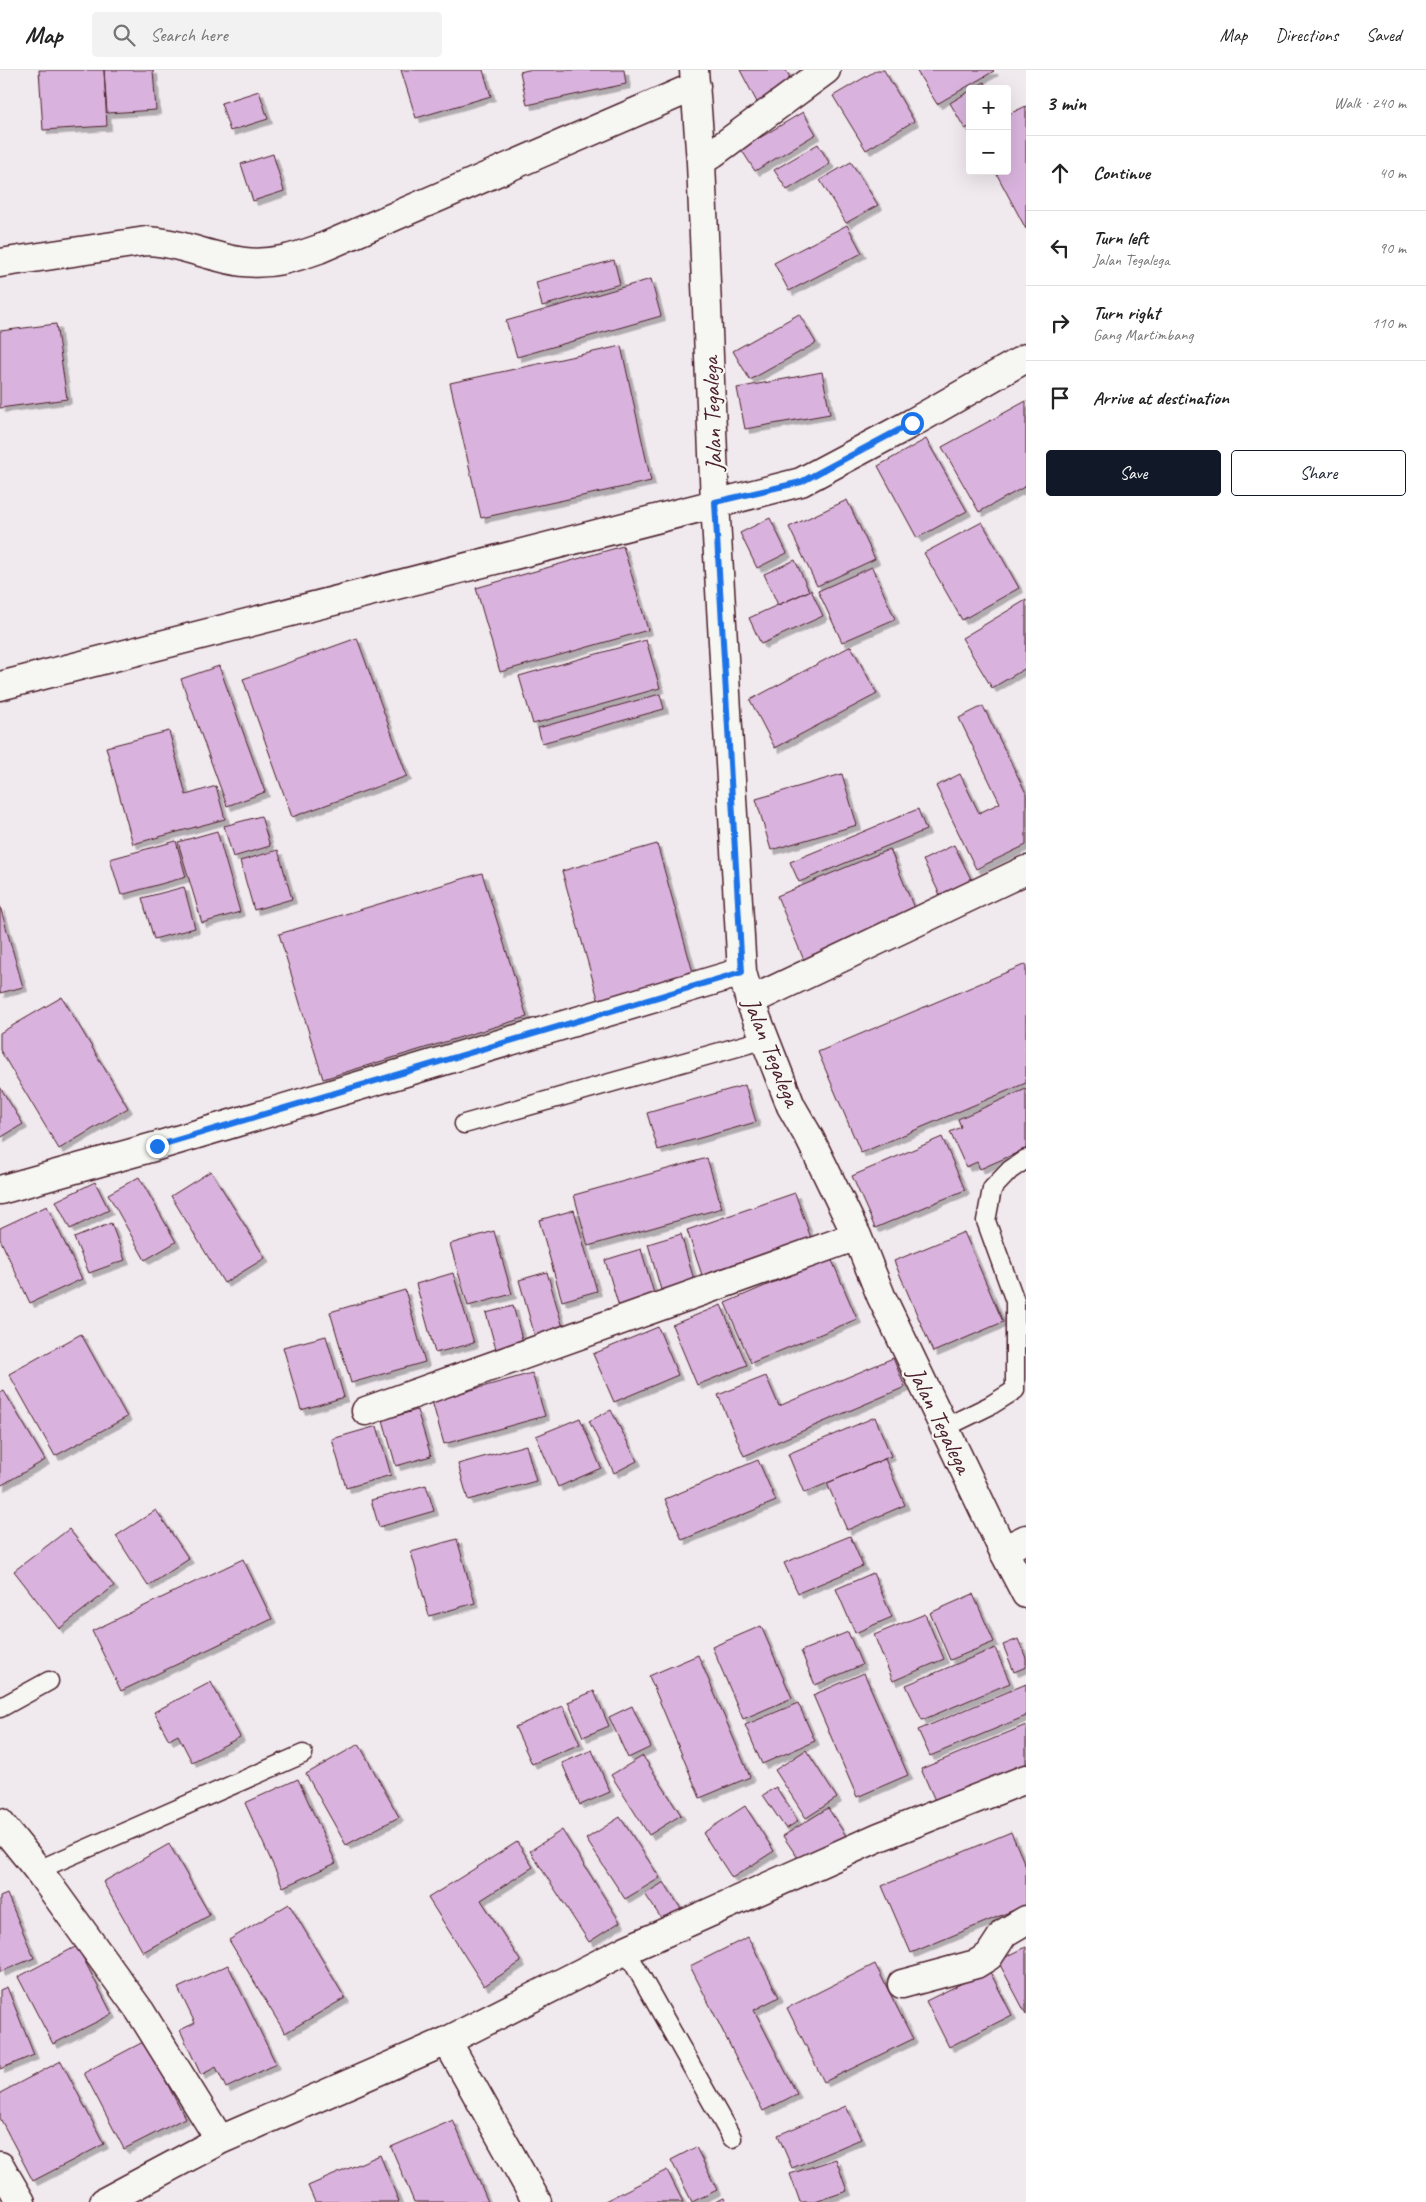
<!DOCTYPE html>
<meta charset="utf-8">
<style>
body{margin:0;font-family:Caveat,sans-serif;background:#f2f2f2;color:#222}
.controls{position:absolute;right:15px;top:15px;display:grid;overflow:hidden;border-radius:5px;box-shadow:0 5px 20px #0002}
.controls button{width:45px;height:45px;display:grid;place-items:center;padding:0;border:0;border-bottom:1px solid #e0e0e0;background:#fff;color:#222;font:25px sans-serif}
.stop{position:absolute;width:15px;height:15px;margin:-11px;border:4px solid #1a73e8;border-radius:50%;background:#fff}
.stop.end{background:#1a73e8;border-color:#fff;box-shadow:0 1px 5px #0008}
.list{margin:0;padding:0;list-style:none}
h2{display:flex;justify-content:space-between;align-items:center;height:65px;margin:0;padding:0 20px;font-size:21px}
h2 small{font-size:16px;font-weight:400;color:#767676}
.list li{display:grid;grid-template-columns:32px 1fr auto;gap:15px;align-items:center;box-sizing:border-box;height:75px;padding:0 20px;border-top:1px solid #e0e0e0}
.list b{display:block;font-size:19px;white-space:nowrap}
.list p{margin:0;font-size:16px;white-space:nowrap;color:#767676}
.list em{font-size:16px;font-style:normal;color:#767676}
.actions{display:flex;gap:10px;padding:15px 20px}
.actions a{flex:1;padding:11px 0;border:1px solid #111827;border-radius:5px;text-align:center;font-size:18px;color:#111827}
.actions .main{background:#111827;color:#fff}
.icon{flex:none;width:28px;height:28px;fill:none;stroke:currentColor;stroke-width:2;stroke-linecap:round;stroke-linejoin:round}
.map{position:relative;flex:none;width:1026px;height:2132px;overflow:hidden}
header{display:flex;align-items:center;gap:30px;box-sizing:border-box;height:70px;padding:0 25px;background:#fff;border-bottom:1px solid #e0e0e0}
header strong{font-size:24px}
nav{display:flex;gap:28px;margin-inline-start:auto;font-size:18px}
.search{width:350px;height:45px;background:#f2f2f2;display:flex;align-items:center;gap:12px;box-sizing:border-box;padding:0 18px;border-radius:5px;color:#767676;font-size:19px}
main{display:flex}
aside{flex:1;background:#fff}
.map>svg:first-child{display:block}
.building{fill:#d9b3dd;stroke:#4a1f2b;filter:url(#shadow)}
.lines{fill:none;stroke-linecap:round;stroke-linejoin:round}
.service-casing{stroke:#4a1f2b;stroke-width:21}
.minor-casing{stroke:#4a1f2b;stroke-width:31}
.service{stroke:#f6f6f2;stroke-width:18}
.minor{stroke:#f6f6f2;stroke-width:28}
.route{stroke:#1a73e8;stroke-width:6}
.labels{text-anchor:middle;stroke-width:4.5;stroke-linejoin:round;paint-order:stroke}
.street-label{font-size:24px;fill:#4a1f2b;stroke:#f6f6f2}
</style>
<header>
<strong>Map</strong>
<div class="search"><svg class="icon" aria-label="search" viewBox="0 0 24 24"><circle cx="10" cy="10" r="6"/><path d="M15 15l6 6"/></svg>Search here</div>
<nav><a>Map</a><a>Directions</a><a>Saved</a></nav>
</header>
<main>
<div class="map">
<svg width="1026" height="2132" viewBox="0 0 1026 2132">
<defs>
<filter id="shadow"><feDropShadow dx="4.5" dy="4.5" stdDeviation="0" flood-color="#0004"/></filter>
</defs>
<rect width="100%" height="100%" fill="#f0e9ee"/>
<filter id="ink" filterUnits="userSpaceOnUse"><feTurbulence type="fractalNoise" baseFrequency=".02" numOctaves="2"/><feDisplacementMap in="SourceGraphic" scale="10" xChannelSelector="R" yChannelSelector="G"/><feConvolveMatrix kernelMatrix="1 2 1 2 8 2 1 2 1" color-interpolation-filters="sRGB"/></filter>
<g filter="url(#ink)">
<path class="building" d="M 39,0 L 104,0 L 107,56 L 43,60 Z
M 104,0 L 153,0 L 156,40 L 107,43 Z
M 401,0 L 483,0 L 491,26 L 416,48 Z
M 528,0 L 624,0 L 626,14 L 527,35 L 520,2 Z
M 740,0 L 786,0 L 795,17 L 759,36 Z
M 877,0 L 884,0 L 914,51 L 866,80 L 833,26 Z
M 916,0 L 993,0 L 994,1 L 937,34 Z
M 984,12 L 988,19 L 974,19 Z
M 259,21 L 268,49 L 230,61 L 221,33 Z
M 970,21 L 970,56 L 965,59 L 950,33 Z
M 1026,36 L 1026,159 L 995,101 L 1007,101 L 1007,45 Z
M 803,42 L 816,64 L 755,101 L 741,79 Z
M 818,74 L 830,94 L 787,120 L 774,100 Z
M 273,84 L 284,121 L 253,131 L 241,94 Z
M 851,92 L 878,135 L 846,153 L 820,110 Z
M 847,155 L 862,183 L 789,221 L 774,193 Z
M 614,190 L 620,214 L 542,236 L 536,212 Z
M 651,209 L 661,246 L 517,287 L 506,251 Z
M 799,244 L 816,273 L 750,310 L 733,281 Z
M 56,254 L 67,329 L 0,338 L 0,261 Z
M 621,276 L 651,411 L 481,448 L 450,313 Z
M 822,302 L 830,344 L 745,359 L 737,318 Z
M 1026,331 L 1026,416 L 979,442 L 942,377 Z
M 926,369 L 967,441 L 917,468 L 878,396 Z
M 847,430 L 875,489 L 817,516 L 789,457 Z
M 770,448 L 787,483 L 757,498 L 740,463 Z
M 982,452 L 1019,518 L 962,550 L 924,483 Z
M 623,476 L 648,560 L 500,602 L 476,518 Z
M 795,490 L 809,521 L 778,535 L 764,504 Z
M 872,497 L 895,549 L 842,572 L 818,521 Z
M 811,520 L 823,546 L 761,574 L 749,548 Z
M 1026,530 L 1026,598 L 992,618 L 962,568 Z
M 357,568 L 407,706 L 292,747 L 243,609 Z
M 646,570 L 660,618 L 533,654 L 519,606 Z
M 851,576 L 877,624 L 775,678 L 750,630 Z
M 219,596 L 265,722 L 227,736 L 181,609 Z
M 660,624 L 664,639 L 542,673 L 538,658 Z
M 983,636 L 1026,723 L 1026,775 L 976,799 L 936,716 L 960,704 L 979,743 L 1000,733 L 959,648 Z
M 169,661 L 186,725 L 216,716 L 225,749 L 133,774 L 106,677 Z
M 842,704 L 857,755 L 771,780 L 756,729 Z
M 918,739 L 926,760 L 799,812 L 790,792 Z
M 261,746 L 270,776 L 233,787 L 224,756 Z
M 217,761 L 240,842 L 202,853 L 178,772 Z
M 176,771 L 186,807 L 121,825 L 110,789 Z
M 657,774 L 694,906 L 599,932 L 562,801 Z
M 954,775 L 975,817 L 944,833 L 923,790 Z
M 890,779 L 918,848 L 806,895 L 777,826 Z
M 278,780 L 292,829 L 254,840 L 240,791 Z
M 482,803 L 527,947 L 323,1009 L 279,864 Z
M 184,817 L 195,858 L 154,869 L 142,828 Z
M 0,836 L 23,917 L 0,923 Z
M 1026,894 L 1026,1013 L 861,1083 L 818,982 Z
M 62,927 L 128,1038 L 59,1079 L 0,980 L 0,963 Z
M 745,1015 L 756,1052 L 658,1080 L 647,1043 Z
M 0,1017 L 23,1054 L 0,1068 Z
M 1026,1019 L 1026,1079 L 980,1099 L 977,1092 L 966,1097 L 950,1062 L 961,1057 L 958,1049 Z
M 942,1067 L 965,1120 L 875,1158 L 852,1106 Z
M 707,1088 L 722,1138 L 588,1176 L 574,1125 Z
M 211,1101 L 265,1188 L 224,1213 L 171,1126 Z
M 139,1107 L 176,1172 L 145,1190 L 108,1124 Z
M 95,1112 L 109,1140 L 70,1159 L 56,1131 Z
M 795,1123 L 811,1168 L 702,1205 L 687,1160 Z
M 47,1136 L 82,1209 L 30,1233 L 0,1169 L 0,1158 Z
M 574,1140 L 597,1221 L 562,1231 L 539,1150 Z
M 111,1153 L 125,1190 L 89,1203 L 74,1168 Z
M 494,1161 L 512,1224 L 468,1236 L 450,1174 Z
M 964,1162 L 1003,1252 L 933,1282 L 894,1191 Z
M 681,1164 L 694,1210 L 661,1220 L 648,1174 Z
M 641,1179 L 655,1227 L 619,1237 L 605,1190 Z
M 831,1188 L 857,1249 L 751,1293 L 725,1233 Z
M 547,1202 L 564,1261 L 536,1270 L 519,1210 Z
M 453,1203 L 474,1273 L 435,1283 L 416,1214 Z
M 405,1220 L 425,1292 L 351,1313 L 330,1242 Z
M 721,1235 L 747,1295 L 697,1315 L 672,1255 Z
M 513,1236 L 524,1276 L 497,1283 L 486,1243 Z
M 658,1257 L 678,1305 L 614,1332 L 593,1284 Z
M 81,1264 L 127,1347 L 55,1386 L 9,1304 Z
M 326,1266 L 344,1327 L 301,1340 L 283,1277 Z
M 893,1288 L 905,1317 L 744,1386 L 718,1325 L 766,1306 L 779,1336 Z
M 532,1303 L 545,1346 L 444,1374 L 432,1331 Z
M 4,1321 L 45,1390 L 0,1416 L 0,1323 Z
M 417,1340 L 431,1386 L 396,1396 L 383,1350 Z
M 611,1340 L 637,1391 L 614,1403 L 589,1351 Z
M 875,1347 L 891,1386 L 804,1423 L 788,1384 Z
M 580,1348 L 601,1398 L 558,1417 L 536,1366 Z
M 377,1356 L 391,1405 L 346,1418 L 332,1369 Z
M 526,1375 L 536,1411 L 468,1430 L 458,1394 Z
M 885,1389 L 905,1435 L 847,1460 L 827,1413 Z
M 758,1390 L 776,1431 L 682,1470 L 665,1429 Z
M 426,1415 L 434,1441 L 379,1457 L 371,1430 Z
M 156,1440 L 189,1489 L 148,1516 L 116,1466 Z
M 69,1459 L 114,1516 L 59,1559 L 14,1501 Z
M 850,1466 L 863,1496 L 798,1523 L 784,1493 Z
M 457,1469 L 475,1533 L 429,1546 L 411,1482 Z
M 243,1489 L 272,1549 L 121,1621 L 92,1561 Z
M 873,1503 L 892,1547 L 855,1563 L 836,1519 Z
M 973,1524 L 994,1572 L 950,1590 L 930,1543 Z
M 925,1544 L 944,1589 L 893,1611 L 874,1565 Z
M 761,1556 L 792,1628 L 743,1649 L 712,1577 Z
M 848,1562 L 862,1595 L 815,1615 L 801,1581 Z
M 1018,1569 L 1026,1588 L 1026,1597 L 1014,1602 L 1003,1575 Z
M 995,1578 L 1010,1613 L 922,1650 L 906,1615 Z
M 698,1585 L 750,1707 L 700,1728 L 649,1606 Z
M 864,1603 L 908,1705 L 857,1727 L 813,1625 Z
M 211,1612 L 240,1667 L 192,1692 L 178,1665 L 169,1670 L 154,1642 Z
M 1026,1614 L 1026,1646 L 930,1686 L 918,1660 Z
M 594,1621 L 609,1656 L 583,1667 L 568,1632 Z
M 798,1633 L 815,1671 L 762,1694 L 745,1655 Z
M 563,1636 L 580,1674 L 532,1694 L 515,1657 Z
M 632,1636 L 651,1677 L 628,1688 L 609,1647 Z
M 1026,1655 L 1026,1698 L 937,1735 L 921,1699 Z
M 359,1674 L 399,1747 L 346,1775 L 306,1704 Z
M 592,1680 L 610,1722 L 580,1735 L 562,1693 Z
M 806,1680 L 837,1728 L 806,1748 L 775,1700 Z
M 643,1686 L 681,1745 L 649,1765 L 611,1705 Z
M 298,1709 L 336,1793 L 283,1817 L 245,1733 Z
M 776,1717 L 798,1751 L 786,1759 L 763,1725 Z
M 745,1736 L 774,1781 L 732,1808 L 703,1763 Z
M 828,1738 L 846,1766 L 802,1794 L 783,1766 Z
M 620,1747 L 660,1808 L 625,1829 L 586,1769 Z
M 562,1760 L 620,1852 L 589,1872 L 530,1781 Z
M 1011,1762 L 1026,1797 L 1026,1835 L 911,1883 L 882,1816 Z
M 517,1772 L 533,1797 L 481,1830 L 521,1892 L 484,1916 L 428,1828 Z
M 169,1774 L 210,1845 L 143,1882 L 103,1812 Z
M 664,1812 L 681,1839 L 663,1851 L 645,1824 Z
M 7,1824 L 34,1888 L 0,1902 L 0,1827 Z
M 289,1834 L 345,1928 L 285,1963 L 229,1870 Z
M 748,1867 L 779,1927 L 754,1940 L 797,2024 L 763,2041 L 690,1896 Z
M 77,1876 L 112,1944 L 53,1974 L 18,1907 Z
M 1026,1877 L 1026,1944 L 998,1891 Z
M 875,1894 L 913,1969 L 824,2012 L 787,1938 Z
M 228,1895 L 276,1994 L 226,2018 L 216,1997 L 201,2005 L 180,1960 L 195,1953 L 178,1918 Z
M 989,1900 L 1012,1945 L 949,1977 L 926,1931 Z
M 7,1917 L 34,1985 L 0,1999 L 0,1920 Z
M 145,1971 L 185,2048 L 124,2079 L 84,2003 Z
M 61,1991 L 104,2074 L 33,2111 L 0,2048 L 0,2023 Z
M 846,2036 L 861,2069 L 792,2098 L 778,2065 Z
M 453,2050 L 488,2132 L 414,2132 L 391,2077 Z
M 696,2077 L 717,2120 L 692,2132 L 671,2090 Z
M 380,2085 L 399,2132 L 315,2132 L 308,2116 Z
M 836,2089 L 847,2121 L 815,2132 L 800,2132 L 790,2104 Z
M 667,2100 L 683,2132 L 603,2132 Z
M 724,2128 L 726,2132 L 715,2132 Z"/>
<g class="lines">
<defs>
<path id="service" d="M 464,1054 L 766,969
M 944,1358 L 991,1335 L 1015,1320 L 1015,1231 L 986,1151 L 992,1119 L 1010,1100 L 1026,1089
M 0,1638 L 49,1611
M 38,1800 L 303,1684
M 626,1880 L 732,2068"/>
<path id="minor" d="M 694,0 L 701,92 L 715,432 L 742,902 L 750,931 L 791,1036 L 810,1069 L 857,1166 L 881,1226 L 1003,1480 L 1026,1524
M 701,92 L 826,0
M 0,193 L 146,171 C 180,172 211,188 244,192 C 271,195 294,188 319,179 L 696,16
M 0,616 L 801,412 L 912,353 L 1026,288
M 750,931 L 1026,800
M 0,1120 L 157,1076 L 742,902
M 366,1341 L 857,1166
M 1003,1480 L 1026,1469
M 0,1753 L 38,1800 L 140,1941 L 220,2070
M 902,1914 L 976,1894 L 989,1886 L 1004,1863 L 1026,1850
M 447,1971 L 537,2132
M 0,2096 L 21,2132
M 104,2132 L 220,2070 L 447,1971 L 626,1880 L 879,1767 L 1026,1709"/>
</defs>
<use href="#service" class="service-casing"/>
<use href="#minor" class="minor-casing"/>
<use href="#service" class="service"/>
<use href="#minor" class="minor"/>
</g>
</g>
<g class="lines" filter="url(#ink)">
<path class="route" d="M 157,1076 L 742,902 L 715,432 L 801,412 L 912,353"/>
</g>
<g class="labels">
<g class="street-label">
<text transform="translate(712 344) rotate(-92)" y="8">Jalan Tegalega</text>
<text transform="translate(772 982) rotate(68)" y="8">Jalan Tegalega</text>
<text transform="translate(940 1350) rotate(64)" y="8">Jalan Tegalega</text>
</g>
</g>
</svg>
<div class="controls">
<button>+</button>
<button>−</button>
</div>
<div class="stop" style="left:912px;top:353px"></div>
<div class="stop end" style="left:157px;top:1076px"></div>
</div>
<aside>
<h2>3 min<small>Walk · 240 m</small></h2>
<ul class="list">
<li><svg class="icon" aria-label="ahead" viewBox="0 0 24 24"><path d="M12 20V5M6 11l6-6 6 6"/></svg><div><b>Continue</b></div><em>40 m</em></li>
<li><svg class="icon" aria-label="left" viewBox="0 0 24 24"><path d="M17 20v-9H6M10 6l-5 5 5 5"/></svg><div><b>Turn left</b><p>Jalan Tegalega</p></div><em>90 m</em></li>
<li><svg class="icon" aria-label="right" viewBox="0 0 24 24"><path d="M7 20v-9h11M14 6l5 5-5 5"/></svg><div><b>Turn right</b><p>Gang Martimbang</p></div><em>110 m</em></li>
<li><svg class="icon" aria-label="arrive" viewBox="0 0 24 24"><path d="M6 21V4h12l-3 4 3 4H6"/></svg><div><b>Arrive at destination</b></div></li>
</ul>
<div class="actions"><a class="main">Save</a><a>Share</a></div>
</aside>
</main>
